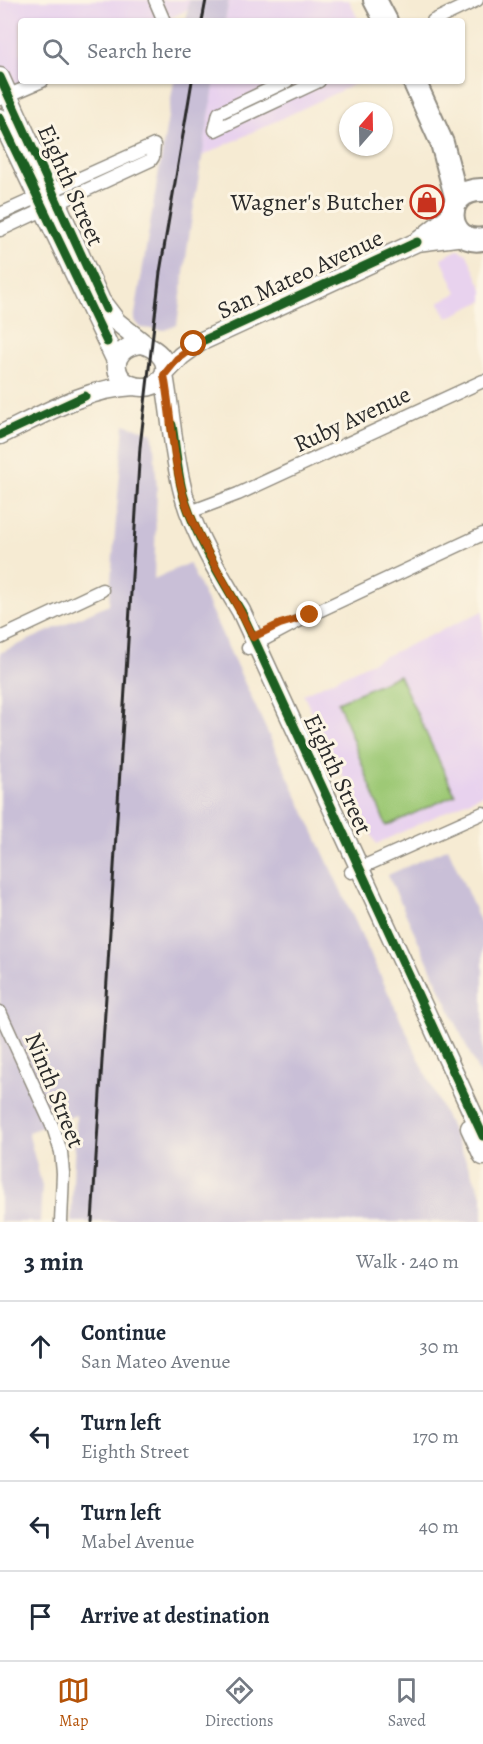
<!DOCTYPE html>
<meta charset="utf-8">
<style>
body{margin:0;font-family:Alegreya,serif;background:#f2f2f3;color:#1f2937}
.compass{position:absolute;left:339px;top:102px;width:54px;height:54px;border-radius:50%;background:#fff;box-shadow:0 2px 4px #0004;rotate:20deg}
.stop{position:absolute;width:18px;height:18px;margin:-14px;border:4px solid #b45309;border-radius:50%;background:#fff}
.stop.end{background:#b45309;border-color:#fff;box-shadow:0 2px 6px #0008}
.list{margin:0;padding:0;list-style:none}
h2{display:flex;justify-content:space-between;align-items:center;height:78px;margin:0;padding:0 24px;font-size:26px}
h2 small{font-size:20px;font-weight:400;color:#747a83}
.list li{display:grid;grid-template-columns:39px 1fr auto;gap:18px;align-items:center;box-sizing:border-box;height:90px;padding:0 24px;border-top:2px solid #e0e1e3}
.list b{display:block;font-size:22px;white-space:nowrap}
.list p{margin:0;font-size:20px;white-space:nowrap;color:#747a83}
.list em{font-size:20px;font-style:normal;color:#747a83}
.icon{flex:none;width:33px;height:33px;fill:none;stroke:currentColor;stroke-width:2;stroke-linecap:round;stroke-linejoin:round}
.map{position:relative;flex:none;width:483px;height:1222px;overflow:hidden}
.search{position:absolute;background:#fff;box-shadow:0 2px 4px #0004;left:18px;right:18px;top:18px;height:66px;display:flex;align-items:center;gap:15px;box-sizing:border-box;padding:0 21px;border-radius:6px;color:#747a83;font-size:22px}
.sheet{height:438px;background:#fff}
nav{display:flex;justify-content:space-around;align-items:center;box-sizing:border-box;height:84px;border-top:2px solid #e0e1e3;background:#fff;font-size:16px;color:#747a83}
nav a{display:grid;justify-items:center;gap:3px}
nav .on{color:#b45309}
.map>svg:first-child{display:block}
.built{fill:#e8d2ee}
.industrial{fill:#c9bfd7}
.green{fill:#9ec976;stroke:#647a50;stroke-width:1.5}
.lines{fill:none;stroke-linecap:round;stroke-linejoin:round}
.street-casing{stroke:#908b7f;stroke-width:15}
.secondary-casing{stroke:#908b7f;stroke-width:21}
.highway-casing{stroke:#908b7f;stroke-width:26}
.street{stroke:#fff;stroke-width:12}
.secondary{stroke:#fff;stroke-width:18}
.highway{stroke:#fff;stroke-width:22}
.rail{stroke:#2b2b2b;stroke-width:3}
.cycleway-casing{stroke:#fcf5e5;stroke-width:13}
.cycleway{stroke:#1b5e20;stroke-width:9}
.route{stroke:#b45309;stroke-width:8}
.labels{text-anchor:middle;stroke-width:6;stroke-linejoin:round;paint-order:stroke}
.street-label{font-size:24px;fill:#2b2b2b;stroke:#fcf5e5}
.poi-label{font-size:24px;fill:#2b2b2b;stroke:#fcf5e5;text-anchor:end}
</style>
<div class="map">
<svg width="483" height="1222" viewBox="0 0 483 1222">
<rect width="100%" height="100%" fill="#fcf5e5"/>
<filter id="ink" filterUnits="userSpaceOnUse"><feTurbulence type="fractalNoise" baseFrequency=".0167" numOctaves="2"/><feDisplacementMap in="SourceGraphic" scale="12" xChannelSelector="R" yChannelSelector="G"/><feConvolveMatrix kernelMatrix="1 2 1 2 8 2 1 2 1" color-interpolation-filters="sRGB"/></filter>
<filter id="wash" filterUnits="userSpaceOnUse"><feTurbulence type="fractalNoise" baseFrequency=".008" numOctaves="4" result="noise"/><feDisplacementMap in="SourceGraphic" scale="24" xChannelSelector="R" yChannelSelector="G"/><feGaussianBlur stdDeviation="1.35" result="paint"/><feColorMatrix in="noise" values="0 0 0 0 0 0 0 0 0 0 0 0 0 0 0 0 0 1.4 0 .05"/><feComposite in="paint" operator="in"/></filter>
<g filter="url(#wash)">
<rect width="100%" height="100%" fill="#f6ebd3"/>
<path class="built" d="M 0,0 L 209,0 L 164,21 L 21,21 L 21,81 L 39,81 L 0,100 Z
M 229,0 L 349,0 L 359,21 L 225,21 Z
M 215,81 L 361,81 L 202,156 Z
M 458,250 L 467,254 L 483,290 L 483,301 L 447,318 L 439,302 L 457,293 L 441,258 Z
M 483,611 L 483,794 L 376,844 L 303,694 Z"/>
<path class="industrial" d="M 189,0 L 229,0 L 225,21 L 186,21 Z
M 174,81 L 215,81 L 190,229 L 177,325 L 164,330 L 141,328 L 134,320 Z
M 124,424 L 153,433 L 157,489 L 154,579 L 189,563 L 483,1197 L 483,1222 L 71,1222 L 76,1115 L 28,1132 L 42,1186 L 40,1222 L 0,1222 L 0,653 L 109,604 Z
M 448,848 L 483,928 L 483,1082 L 388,875 Z"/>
<path class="green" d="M 399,675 L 455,795 L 386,826 L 338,702 Z"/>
</g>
<g filter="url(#ink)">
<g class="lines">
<defs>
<path id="street" d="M 155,0 L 164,21
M 433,21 L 477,0
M 0,99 L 42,81
M 215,130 L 319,81
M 215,130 L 219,113 L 287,81
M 0,214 L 154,145 L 153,157 L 151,160 L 0,230
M 190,512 L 238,494 L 483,381
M 0,638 L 102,590
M 248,648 L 310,615 L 483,534
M 351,872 L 483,813
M 0,1012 L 54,1130 L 61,1152 L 63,1173 L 61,1222"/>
<path id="secondary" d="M 0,77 L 101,301 L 117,322 L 146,345
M 0,118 L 117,363
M 417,242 L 464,236
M 140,344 C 156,347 175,364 160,380 C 156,385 150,387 144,387 C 111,388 106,348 140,344 Z
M 165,373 L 181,356 L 200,342 L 417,242 L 452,214
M 164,375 C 171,414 173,454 183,492 C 192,530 221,578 241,611 L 483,1136
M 0,435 C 42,415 86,388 134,386
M 470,1128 L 483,1156"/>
<path id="highway" d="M 375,0 L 386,21
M 414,81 L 442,143 L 457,200
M 483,190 C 440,188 445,246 483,239"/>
</defs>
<use href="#street" class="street-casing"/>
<use href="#secondary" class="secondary-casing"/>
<use href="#highway" class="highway-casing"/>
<use href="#street" class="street"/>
<use href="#secondary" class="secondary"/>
<use href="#highway" class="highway"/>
<path class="rail" d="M 202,21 L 206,0
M 92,1222 L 140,447 L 160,272 L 192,81"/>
<defs>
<path id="cycleway" d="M 0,77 L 106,309
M 0,118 L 107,342
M 200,342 L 417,242
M 172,425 C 176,448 177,471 183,494 C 194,533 220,577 241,611 L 483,1136
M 0,435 L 85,396"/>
</defs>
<use href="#cycleway" class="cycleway-casing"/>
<use href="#cycleway" class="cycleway"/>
</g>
</g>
<g class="lines" filter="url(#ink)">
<path class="route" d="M 194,344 L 200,342 L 177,359 L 164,375 C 171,414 173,464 185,501 C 202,550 232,591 253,637 L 280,624 L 310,615"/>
</g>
<defs>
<symbol id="shop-ring" viewBox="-11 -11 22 22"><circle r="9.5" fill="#fcf5e5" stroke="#c8321e" stroke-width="1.5"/><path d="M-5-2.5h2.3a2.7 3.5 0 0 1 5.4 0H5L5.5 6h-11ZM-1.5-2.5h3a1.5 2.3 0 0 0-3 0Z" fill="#c8321e"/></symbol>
</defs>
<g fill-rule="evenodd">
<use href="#shop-ring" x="408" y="183" width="38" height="38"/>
</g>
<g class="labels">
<g class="street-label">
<text transform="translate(71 185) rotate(66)" y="8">Eighth Street</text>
<text transform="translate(300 274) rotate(-25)" y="8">San Mateo Avenue</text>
<text transform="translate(352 419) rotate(-25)" y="8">Ruby Avenue</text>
<text transform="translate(338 774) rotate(65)" y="8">Eighth Street</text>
<text transform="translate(55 1090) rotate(68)" y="8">Ninth Street</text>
</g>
<g class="poi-label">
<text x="404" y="210">Wagner's Butcher</text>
</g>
</g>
</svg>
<svg class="compass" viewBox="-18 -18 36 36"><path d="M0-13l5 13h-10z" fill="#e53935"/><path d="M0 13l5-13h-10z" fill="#747a83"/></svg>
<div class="stop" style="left:194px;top:344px"></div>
<div class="stop end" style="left:310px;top:615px"></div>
<div class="search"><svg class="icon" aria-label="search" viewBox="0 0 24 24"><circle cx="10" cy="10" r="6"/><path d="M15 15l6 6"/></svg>Search here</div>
</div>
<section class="sheet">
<h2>3 min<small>Walk · 240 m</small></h2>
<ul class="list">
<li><svg class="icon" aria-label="ahead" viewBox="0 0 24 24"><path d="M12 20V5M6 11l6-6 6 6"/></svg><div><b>Continue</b><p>San Mateo Avenue</p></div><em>30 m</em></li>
<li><svg class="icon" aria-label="left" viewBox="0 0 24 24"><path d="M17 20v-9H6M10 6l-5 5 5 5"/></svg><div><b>Turn left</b><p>Eighth Street</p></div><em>170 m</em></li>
<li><svg class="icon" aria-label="left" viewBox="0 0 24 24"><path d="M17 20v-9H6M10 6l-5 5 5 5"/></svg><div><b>Turn left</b><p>Mabel Avenue</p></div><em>40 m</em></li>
<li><svg class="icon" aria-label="arrive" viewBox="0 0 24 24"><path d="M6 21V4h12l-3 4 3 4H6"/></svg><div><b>Arrive at destination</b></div></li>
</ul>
</section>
<nav>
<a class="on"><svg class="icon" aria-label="map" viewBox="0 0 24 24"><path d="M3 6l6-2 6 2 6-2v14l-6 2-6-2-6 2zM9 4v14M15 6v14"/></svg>Map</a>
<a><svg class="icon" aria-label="directions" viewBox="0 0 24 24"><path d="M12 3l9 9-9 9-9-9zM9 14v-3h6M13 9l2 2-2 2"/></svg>Directions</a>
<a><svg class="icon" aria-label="saved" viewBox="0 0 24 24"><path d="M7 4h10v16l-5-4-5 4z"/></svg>Saved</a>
</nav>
